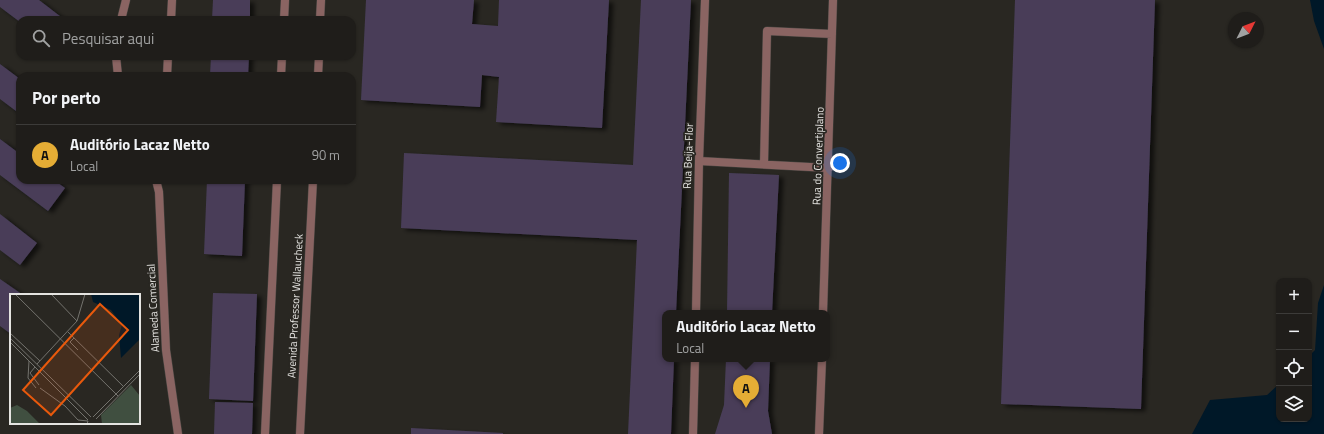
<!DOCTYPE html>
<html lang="pt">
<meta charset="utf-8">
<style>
body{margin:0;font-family:"Titillium Web",sans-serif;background:#272623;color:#f1f3f6}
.controls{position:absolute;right:12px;bottom:12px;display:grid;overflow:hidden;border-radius:8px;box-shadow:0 1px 3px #0004}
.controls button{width:36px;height:36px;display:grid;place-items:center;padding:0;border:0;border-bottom:1px solid #3c3b39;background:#1f1d1a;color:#f1f3f6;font:20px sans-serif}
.compass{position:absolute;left:1228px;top:12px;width:36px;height:36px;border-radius:50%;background:#1f1d1a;box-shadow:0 1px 3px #0004;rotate:48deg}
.you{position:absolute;left:840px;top:163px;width:14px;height:14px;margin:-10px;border:3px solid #fff;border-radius:50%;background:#1a73e8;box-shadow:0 0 0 6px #1a73e833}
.badge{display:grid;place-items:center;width:26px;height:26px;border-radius:50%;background:#e5ad35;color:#111;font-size:13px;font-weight:700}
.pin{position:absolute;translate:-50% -33px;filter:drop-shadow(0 1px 2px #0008)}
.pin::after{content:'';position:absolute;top:21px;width:14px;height:12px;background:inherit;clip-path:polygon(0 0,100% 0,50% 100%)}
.popup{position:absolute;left:662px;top:310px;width:168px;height:52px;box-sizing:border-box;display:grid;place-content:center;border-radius:8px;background:#1f1d1a;filter:drop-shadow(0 1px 3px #0005);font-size:13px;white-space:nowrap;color:#a1a2a2}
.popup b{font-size:15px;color:#f1f3f6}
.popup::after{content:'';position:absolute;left:50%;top:100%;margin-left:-8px;border:8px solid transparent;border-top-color:#1f1d1a}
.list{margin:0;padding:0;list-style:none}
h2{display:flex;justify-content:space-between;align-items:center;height:52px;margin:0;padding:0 16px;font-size:17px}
h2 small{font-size:13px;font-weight:400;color:#a1a2a2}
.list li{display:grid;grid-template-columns:26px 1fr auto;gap:12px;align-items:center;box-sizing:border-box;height:60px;padding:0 16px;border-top:1px solid #3c3b39}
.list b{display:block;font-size:15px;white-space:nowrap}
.list p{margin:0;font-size:13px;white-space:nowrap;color:#a1a2a2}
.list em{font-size:13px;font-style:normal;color:#a1a2a2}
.icon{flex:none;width:22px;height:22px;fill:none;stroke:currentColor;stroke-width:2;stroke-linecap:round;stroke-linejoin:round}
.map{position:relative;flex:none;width:1324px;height:434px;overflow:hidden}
.search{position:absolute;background:#1f1d1a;box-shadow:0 1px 3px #0004;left:16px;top:16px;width:340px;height:44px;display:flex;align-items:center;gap:10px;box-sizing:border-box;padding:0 14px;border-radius:12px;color:#a1a2a2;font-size:15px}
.panel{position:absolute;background:#1f1d1a;box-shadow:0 1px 3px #0004;left:16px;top:72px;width:340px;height:112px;border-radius:12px}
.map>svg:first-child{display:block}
.water{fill:#001828}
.building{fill:#483e59;filter:url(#shadow)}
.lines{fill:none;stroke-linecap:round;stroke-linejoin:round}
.lane-casing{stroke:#474541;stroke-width:9}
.lane{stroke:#8a6462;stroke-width:8}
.labels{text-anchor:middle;stroke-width:3.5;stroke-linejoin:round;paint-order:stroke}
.street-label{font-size:11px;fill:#e5e4e1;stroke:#292722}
.inset-road{fill:none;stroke:#74736e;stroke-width:1}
.view{fill:#e8590c;fill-opacity:0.15;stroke:#e8590c;stroke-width:2}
.inset-edge{fill:none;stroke:#e5e4e1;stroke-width:2}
</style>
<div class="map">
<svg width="1324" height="434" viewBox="0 0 1324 434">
<defs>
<filter id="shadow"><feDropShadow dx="4.5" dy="2.5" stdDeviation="2" flood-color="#0009"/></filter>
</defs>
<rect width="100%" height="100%" fill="#292722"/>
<path class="water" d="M 1310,0 L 1324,0 L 1324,49 L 1314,21 Z
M 1324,285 L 1324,434 L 1192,434 L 1210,400 L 1267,395 L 1279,384 L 1279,419 L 1309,419 L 1309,356 L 1315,350 L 1318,303 Z"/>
<path class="building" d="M 0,0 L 39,0 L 65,20 L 20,20 L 20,22 L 0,7 Z
M 213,0 L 250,0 L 250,20 L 212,20 Z
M 366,0 L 474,0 L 472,24 L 498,26 L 499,0 L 609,0 L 602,128 L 496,122 L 499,77 L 482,75 L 480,107 L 361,100 Z
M 641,0 L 691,0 L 676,313 L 665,313 L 665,359 L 674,359 L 671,434 L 628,434 L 637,240 L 401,228 L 404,153 L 633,165 Z
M 1015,0 L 1155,0 L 1141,409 L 1001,404 Z
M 211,56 L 249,56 L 248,76 L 210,76 Z
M 0,64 L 20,79 L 20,114 L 0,99 Z
M 0,139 L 20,154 L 20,180 L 54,180 L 65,188 L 48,211 L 0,175 Z
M 729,173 L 779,175 L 772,313 L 727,313 Z
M 207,180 L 245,180 L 242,256 L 204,254 Z
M 0,214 L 37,243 L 20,265 L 0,250 Z
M 0,279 L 23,295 L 11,295 L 11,334 L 0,326 Z
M 213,293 L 257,294 L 253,401 L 209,399 Z
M 726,359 L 770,359 L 768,411 L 772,434 L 715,434 L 724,405 Z
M 215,402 L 253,403 L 252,434 L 214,434 Z
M 411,428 L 503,433 L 503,434 L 411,434 Z"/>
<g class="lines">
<defs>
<path id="lane" d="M 121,20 L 126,0
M 171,20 L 172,0
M 284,20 L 285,0
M 320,20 L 321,0
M 116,56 L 118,76
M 167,76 L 168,56
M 281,76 L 282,56
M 318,76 L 319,56
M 699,161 L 829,168
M 764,164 L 767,31 L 832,34
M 156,180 L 159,192 L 166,350 L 178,434
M 696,313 L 699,161 L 705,0
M 823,313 L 833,0
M 265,434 L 277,180
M 300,434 L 313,180
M 693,434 L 695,359
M 819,434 L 822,359"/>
</defs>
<use href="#lane" class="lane-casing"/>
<use href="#lane" class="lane"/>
</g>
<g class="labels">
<g class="street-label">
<text transform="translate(688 156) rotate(-88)" y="4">Rua Beija-Flor</text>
<text transform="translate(818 156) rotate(-88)" y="4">Rua do Convertiplano</text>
<text transform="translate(295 306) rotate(-87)" y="4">Avenida Professor Wallaucheck</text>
<text transform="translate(153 308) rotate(-93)" y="4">Alameda Comercial</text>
</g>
</g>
<g transform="translate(10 294)">
<rect width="130" height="130" fill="#292722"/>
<path d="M 121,91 L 130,102 L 130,130 L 92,130 L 91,121 ZM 7,111 L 17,117 L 30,130 L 0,130 L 0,114 Z" fill="#404f40"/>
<path d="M 130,0 L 130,45 L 111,64 L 109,41 L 112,31 L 101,16 L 83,8 L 81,0 Z" fill="#001828"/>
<path class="inset-road" d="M 5,0 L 108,102M 41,0 L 67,27M 58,38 L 114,93M 0,39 L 30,67M 0,44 L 81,123M 64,44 L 60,48 L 68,56M 0,48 L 78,126M 19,67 L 18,84 L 26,94M 27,70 L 67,27 L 75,0M 25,73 L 20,79 L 29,91M 30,94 L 55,112 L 68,126 L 78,127 L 77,130M 83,123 L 130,76M 86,125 L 130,80"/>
<path class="view" d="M 90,10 L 118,36 L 41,121 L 13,96 Z"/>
<rect width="130" height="130" class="inset-edge"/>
</g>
</svg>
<div class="controls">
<button>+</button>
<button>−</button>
<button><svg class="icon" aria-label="locate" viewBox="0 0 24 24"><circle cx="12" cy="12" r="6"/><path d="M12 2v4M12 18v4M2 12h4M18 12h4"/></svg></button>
<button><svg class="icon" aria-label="layers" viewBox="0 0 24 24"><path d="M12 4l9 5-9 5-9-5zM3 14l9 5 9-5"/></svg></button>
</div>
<svg class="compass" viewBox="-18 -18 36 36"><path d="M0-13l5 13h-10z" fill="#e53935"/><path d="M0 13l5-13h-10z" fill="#a1a2a2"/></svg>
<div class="you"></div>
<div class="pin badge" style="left:746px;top:408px">A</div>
<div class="popup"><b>Auditório Lacaz Netto</b>Local</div>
<div class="search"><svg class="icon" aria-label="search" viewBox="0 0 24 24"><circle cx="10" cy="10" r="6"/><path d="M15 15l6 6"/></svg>Pesquisar aqui</div>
<section class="panel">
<h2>Por perto<small></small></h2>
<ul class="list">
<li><span class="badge">A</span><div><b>Auditório Lacaz Netto</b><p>Local</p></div><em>90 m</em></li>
</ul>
</section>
</div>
